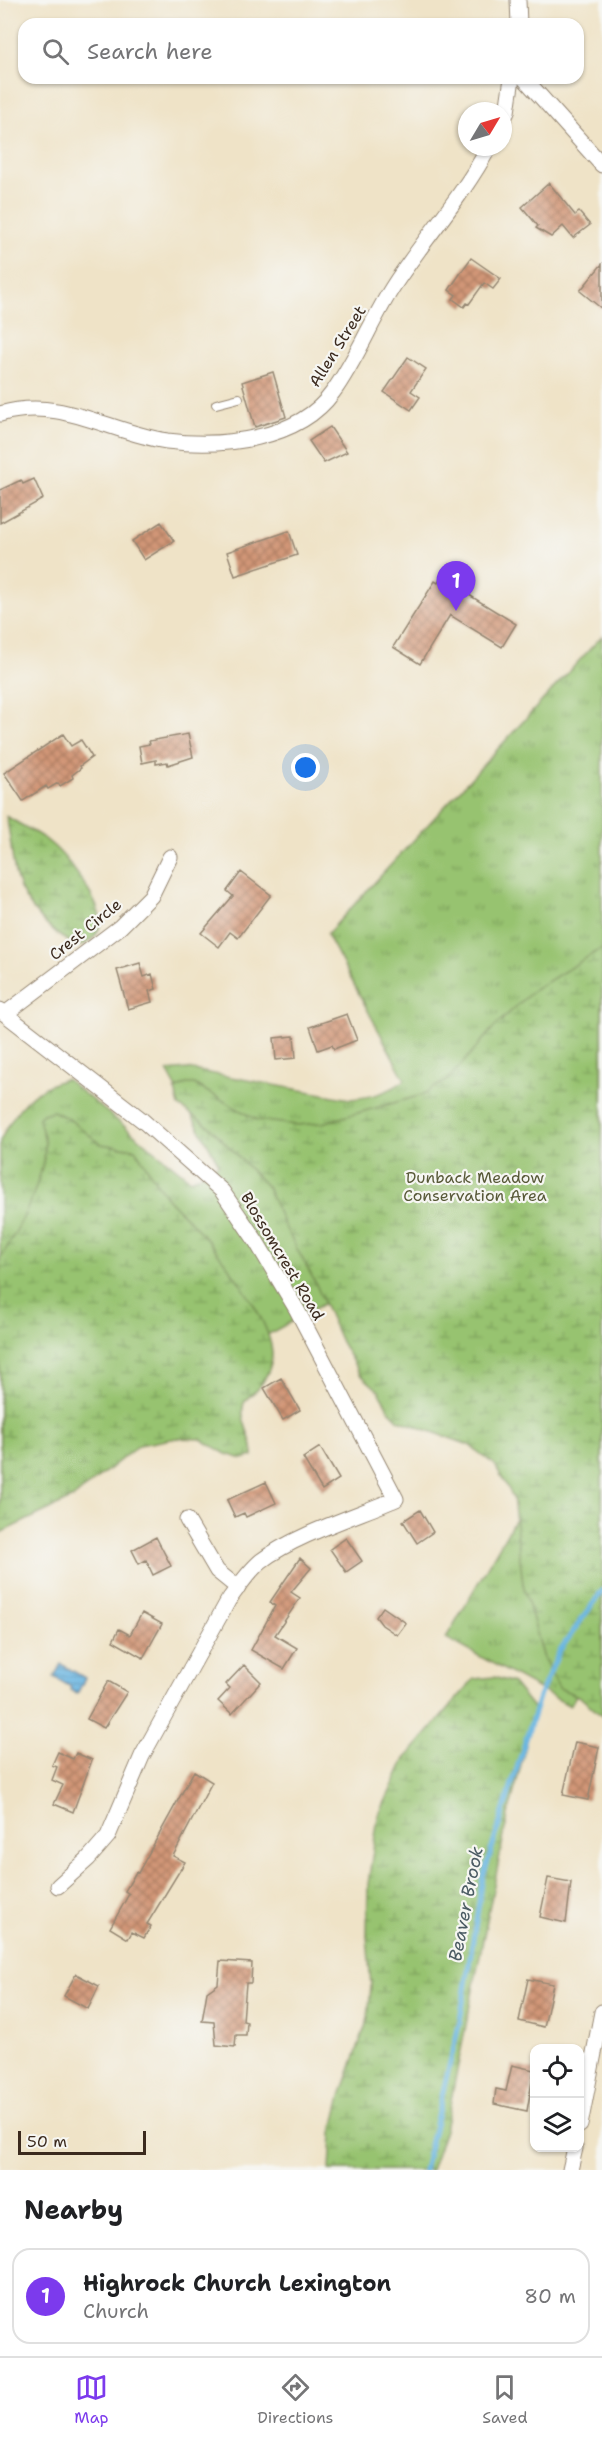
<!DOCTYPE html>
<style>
body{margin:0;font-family:"Shantell Sans",sans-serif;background:#f2f2f2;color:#202124}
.controls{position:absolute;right:18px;bottom:18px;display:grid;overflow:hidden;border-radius:12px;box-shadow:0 2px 4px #0004}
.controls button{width:54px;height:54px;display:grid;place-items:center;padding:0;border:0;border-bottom:2px solid #e0e0e0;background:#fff;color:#202124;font:30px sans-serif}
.compass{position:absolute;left:458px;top:102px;width:54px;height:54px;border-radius:50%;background:#fff;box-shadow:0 2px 4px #0004;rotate:52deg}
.scale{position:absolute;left:18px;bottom:15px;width:128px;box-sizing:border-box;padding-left:6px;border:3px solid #3b2a1e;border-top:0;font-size:16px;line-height:21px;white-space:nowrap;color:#3b2a1e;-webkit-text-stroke:4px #f6f6f2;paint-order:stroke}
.you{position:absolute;left:306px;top:768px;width:21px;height:21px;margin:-15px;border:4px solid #fff;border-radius:50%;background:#1a73e8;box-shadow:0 0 0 9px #1a73e833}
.badge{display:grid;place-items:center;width:39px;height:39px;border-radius:50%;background:#7c3aed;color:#fff;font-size:20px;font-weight:700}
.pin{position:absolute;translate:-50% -50px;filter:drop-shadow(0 2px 3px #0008)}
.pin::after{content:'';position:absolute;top:32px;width:21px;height:18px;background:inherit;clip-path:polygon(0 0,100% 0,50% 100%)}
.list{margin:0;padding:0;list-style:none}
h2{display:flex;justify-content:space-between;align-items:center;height:78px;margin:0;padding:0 24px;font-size:26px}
h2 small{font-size:20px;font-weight:400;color:#757577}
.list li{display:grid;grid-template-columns:39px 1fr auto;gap:18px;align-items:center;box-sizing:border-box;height:96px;margin:0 12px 12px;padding:0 12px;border:2px solid #e0e0e0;border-radius:18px}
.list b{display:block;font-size:22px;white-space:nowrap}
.list p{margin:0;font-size:20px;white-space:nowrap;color:#757577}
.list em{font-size:20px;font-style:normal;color:#757577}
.icon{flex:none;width:33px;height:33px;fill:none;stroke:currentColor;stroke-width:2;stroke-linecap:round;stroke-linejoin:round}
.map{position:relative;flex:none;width:602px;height:2170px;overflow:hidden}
.search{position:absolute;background:#fff;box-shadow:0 2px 4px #0004;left:18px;right:18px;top:18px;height:66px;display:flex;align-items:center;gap:15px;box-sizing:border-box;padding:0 21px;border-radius:18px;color:#757577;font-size:22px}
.sheet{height:186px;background:#fff}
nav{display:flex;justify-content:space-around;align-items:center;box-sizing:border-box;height:84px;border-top:2px solid #e0e0e0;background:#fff;font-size:16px;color:#757577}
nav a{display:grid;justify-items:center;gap:3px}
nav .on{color:#7c3aed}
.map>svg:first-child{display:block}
.grass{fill:url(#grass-tufts);stroke:#697647;stroke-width:1.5}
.wetland{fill:url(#wetland-marsh);stroke:#697647;stroke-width:1.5}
.water{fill:url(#water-rules);stroke:#527080;stroke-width:1.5}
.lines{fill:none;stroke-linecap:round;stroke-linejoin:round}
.stream{stroke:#68b5e2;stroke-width:5}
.building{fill:url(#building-cross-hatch)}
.lane-casing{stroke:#958672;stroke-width:10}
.street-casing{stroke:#958672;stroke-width:17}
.lane{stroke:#fff;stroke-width:8}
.street{stroke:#fff;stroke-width:15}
.labels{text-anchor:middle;stroke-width:4.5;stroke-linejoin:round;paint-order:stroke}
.street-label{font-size:16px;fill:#3b2a1e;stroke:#f6f6f2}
.park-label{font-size:16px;fill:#575837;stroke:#f6f6f2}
.water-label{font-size:18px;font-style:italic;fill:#4b5b63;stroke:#f6f6f2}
</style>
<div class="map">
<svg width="602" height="2170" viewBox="0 0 602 2170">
<defs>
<pattern id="grass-tufts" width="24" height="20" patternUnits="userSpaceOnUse" patternTransform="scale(1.5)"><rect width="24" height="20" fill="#97c370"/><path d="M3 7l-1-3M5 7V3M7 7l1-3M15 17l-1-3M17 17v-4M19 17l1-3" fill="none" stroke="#7c9f5b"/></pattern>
<pattern id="wetland-marsh" width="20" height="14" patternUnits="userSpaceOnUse" patternTransform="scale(1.5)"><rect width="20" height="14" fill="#97c370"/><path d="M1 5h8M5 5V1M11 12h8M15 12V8" fill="none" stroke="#7c9f5b"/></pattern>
<pattern id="water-rules" width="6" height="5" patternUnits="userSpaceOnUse" patternTransform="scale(1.5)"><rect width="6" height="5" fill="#68b5e2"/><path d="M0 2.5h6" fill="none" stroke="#5793b7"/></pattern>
<pattern id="building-cross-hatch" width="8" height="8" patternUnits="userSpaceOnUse" patternTransform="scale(1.5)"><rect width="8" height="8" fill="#d19677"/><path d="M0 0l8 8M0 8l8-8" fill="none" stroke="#ab7b61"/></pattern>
</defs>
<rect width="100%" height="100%" fill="#f6f6f2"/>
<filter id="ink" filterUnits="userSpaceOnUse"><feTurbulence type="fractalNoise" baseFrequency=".0167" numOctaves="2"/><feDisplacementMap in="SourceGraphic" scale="12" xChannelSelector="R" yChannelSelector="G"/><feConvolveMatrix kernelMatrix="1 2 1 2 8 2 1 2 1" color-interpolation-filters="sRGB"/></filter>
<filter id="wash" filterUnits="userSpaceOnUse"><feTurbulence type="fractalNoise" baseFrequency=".008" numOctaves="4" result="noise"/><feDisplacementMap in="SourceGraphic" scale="24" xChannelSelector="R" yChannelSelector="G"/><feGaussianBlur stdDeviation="1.35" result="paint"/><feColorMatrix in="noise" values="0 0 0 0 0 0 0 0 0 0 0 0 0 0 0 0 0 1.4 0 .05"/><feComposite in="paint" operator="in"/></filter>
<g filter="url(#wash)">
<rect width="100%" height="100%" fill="#efe3c7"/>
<path class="grass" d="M 602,636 L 602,1649 L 570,1706 L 446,1638 L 553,1454 L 381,1272 L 52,1454 L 0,1493 L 0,1141 C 15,1110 31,1088 66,1079 L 191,1180 L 219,1164 L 167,1071 L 187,1069 L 350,1099 C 371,1097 388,1093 405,1080 L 327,934 Z"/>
<path class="wetland" d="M 6,816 C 20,825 37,832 50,843 C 66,856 104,905 100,925 C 98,936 91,940 82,946 C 55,941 23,903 16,877 C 11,857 11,836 6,816 Z
M 602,948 L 602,1716 L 580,1697 L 559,1688 L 544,1659 L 523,1584 L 513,1497 L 495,1465 L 469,1445 L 399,1420 L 389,1410 L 379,1391 L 360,1374 L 341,1342 L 315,1282 L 284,1225 L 267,1187 L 210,1127 L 179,1106 L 175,1090 L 186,1084 L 194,1084 L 257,1120 L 297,1125 L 322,1123 L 422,1095 L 449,1079 L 494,1027 L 534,990 Z
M 53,1111 L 69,1119 L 101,1144 L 135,1149 C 146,1164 154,1181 165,1195 C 172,1205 182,1212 190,1221 C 217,1249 269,1315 272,1352 C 273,1365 265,1380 257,1390 C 253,1394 246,1398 244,1403 C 238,1420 254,1438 253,1456 L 243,1459 L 226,1454 L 201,1439 L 177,1438 L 139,1445 L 73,1498 L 0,1533 L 0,1258 C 18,1232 45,1177 45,1145 C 45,1136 40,1127 39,1118 L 43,1114 Z
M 494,1677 L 513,1683 L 535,1710 L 508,1815 L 445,2130 L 431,2170 L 330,2170 L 332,2133 L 341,2096 L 368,2018 L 371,1986 L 367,1936 L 368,1884 L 378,1817 L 405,1759 L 474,1679 Z"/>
<path class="water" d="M 61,1664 L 85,1678 L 77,1694 L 70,1690 L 71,1687 L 54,1677 Z"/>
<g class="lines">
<path class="stream" d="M 424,2170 L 460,2021 L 483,1877 L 539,1697 L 560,1650 L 602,1591"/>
</g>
<g id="blocks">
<path class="building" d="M 549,183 L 575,215 L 579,212 L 590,225 L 573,238 L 563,226 L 551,237 L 536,228 L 538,226 L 522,207 Z
M 471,258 L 501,279 L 493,289 L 484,283 L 469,304 L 467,303 L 464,307 L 453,299 L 456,295 L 449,290 Z
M 602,264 L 602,309 L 580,291 Z
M 408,357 L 426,369 L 411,391 L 420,397 L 411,410 L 384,392 Z
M 273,372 L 286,417 L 255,427 L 242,382 Z
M 330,427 L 347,452 L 324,463 L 309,441 Z
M 34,479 L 43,499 L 0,523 L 0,490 L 21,480 L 23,484 Z
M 161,522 L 174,541 L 144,560 L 132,541 Z
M 289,531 L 297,555 L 235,576 L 227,552 Z
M 450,564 L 470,576 L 461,590 L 516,624 L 502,647 L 450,615 L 420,664 L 393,647 L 435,581 L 438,583 Z
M 63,734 L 71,746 L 81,740 L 92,757 L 80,766 L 81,768 L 72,775 L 73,778 L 60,786 L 58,783 L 48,789 L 46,786 L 23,801 L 4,773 Z
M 188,734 L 193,757 L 168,765 L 167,762 L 156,764 L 156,760 L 142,763 L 139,746 L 150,744 L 149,741 Z
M 241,872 L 271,895 L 238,938 L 230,932 L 219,947 L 201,933 L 233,896 L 227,891 Z
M 140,963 L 144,977 L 152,974 L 156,989 L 149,991 L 152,1002 L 128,1009 L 117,970 Z
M 347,1014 L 357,1040 L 334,1049 L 332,1045 L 318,1050 L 310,1027 Z
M 294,1036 L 296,1058 L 276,1060 L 274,1038 Z
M 281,1378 L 300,1410 L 283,1420 L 264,1388 Z
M 320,1447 L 339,1479 L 322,1490 L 303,1458 Z
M 266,1482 L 276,1503 L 246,1517 L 244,1513 L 235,1517 L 227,1500 Z
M 420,1510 L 433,1532 L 417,1543 L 403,1521 Z
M 156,1537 L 171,1566 L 153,1575 L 146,1560 L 139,1564 L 132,1550 Z
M 346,1538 L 362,1561 L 346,1572 L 330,1549 Z
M 300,1558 L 311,1568 L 291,1592 L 300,1598 L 275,1635 L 297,1648 L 284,1669 L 251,1650 L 275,1606 L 270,1602 Z
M 383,1607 L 406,1623 L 397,1635 L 382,1625 L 376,1617 Z
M 142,1613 L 162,1624 L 143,1658 L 113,1641 L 119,1629 L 130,1635 Z
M 244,1665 L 261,1682 L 232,1714 L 218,1701 L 230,1688 L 226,1684 Z
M 108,1681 L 127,1692 L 104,1728 L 87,1719 Z
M 575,1742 L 599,1747 L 588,1800 L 563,1795 Z
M 58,1752 L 73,1759 L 76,1753 L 92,1760 L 73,1812 L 54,1804 L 63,1785 L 52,1780 L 57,1767 L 52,1765 Z
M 194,1771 L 212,1782 L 173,1856 L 185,1862 L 147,1924 L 151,1926 L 144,1938 L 132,1932 L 128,1939 L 110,1928 L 129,1894 L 125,1891 L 136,1872 L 138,1873 Z
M 548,1878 L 571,1882 L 566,1923 L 540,1917 Z
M 220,1961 L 252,1963 L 251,1983 L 246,1983 L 243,2021 L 247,2022 L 246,2035 L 236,2035 L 235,2047 L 216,2045 L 214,2022 L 202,2021 L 207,1992 L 218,1984 Z
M 76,1974 L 99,1986 L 88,2009 L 64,1996 Z
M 528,1979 L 553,1984 L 544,2027 L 519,2021 Z
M 512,2065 L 534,2070 L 527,2111 L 494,2104 L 496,2089 L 506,2091 Z"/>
</g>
</g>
<g filter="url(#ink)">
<use href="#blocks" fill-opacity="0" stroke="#958672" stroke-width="1.5"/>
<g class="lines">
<defs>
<path id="lane" d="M 216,404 L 239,398"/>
<path id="street" d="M 518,0 L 519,24
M 524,78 L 602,165
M 503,120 L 507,112 L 512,78
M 0,414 C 62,396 107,432 167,441 C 222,448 299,440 333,392 C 357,359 372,319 394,285 C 424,239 463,196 489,147
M 0,1010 L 142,1120 L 222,1191 L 256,1241 L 297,1310 L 396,1499 C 356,1516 295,1535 261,1561 C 248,1572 238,1587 228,1601 L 142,1756 L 108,1836 L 88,1859 L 58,1886
M 5,1014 L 120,927 L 151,896 L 170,857
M 187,1520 L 217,1571 L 238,1588
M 580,2125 L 602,2012
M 570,2170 L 575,2148"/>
</defs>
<use href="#lane" class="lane-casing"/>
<use href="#street" class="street-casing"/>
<use href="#lane" class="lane"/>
<use href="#street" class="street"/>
</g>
</g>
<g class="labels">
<g class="street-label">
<text transform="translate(337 346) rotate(-58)" y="6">Allen Street</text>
<text transform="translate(85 929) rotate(-39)" y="6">Crest Circle</text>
<text transform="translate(283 1256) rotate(59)" y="6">Blossomcrest Road</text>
</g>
<g class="park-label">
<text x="475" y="1183">Dunback Meadow<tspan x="475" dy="18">Conservation Area</tspan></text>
</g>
<g class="water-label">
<text transform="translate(466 1904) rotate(-79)" y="6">Beaver Brook</text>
</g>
</g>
</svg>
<div class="controls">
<button><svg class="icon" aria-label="locate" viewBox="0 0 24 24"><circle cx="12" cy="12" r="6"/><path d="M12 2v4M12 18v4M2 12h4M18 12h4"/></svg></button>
<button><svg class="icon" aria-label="layers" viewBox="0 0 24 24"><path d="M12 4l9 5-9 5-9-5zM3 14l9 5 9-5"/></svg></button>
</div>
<svg class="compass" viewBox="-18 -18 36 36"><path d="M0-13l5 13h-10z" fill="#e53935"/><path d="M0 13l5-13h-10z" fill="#757577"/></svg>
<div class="scale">50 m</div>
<div class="you"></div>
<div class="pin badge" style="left:456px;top:611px">1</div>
<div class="search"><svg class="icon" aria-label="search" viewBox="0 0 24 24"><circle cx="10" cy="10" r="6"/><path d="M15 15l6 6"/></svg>Search here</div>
</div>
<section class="sheet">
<h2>Nearby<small></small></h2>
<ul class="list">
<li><span class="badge">1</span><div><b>Highrock Church Lexington</b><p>Church</p></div><em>80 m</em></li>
</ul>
</section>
<nav>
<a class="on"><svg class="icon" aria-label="map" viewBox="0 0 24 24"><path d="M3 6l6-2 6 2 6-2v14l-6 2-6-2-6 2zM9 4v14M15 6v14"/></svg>Map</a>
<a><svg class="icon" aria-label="directions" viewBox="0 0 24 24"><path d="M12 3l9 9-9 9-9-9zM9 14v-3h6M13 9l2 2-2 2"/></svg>Directions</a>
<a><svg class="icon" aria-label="saved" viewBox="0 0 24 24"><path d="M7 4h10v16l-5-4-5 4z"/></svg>Saved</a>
</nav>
